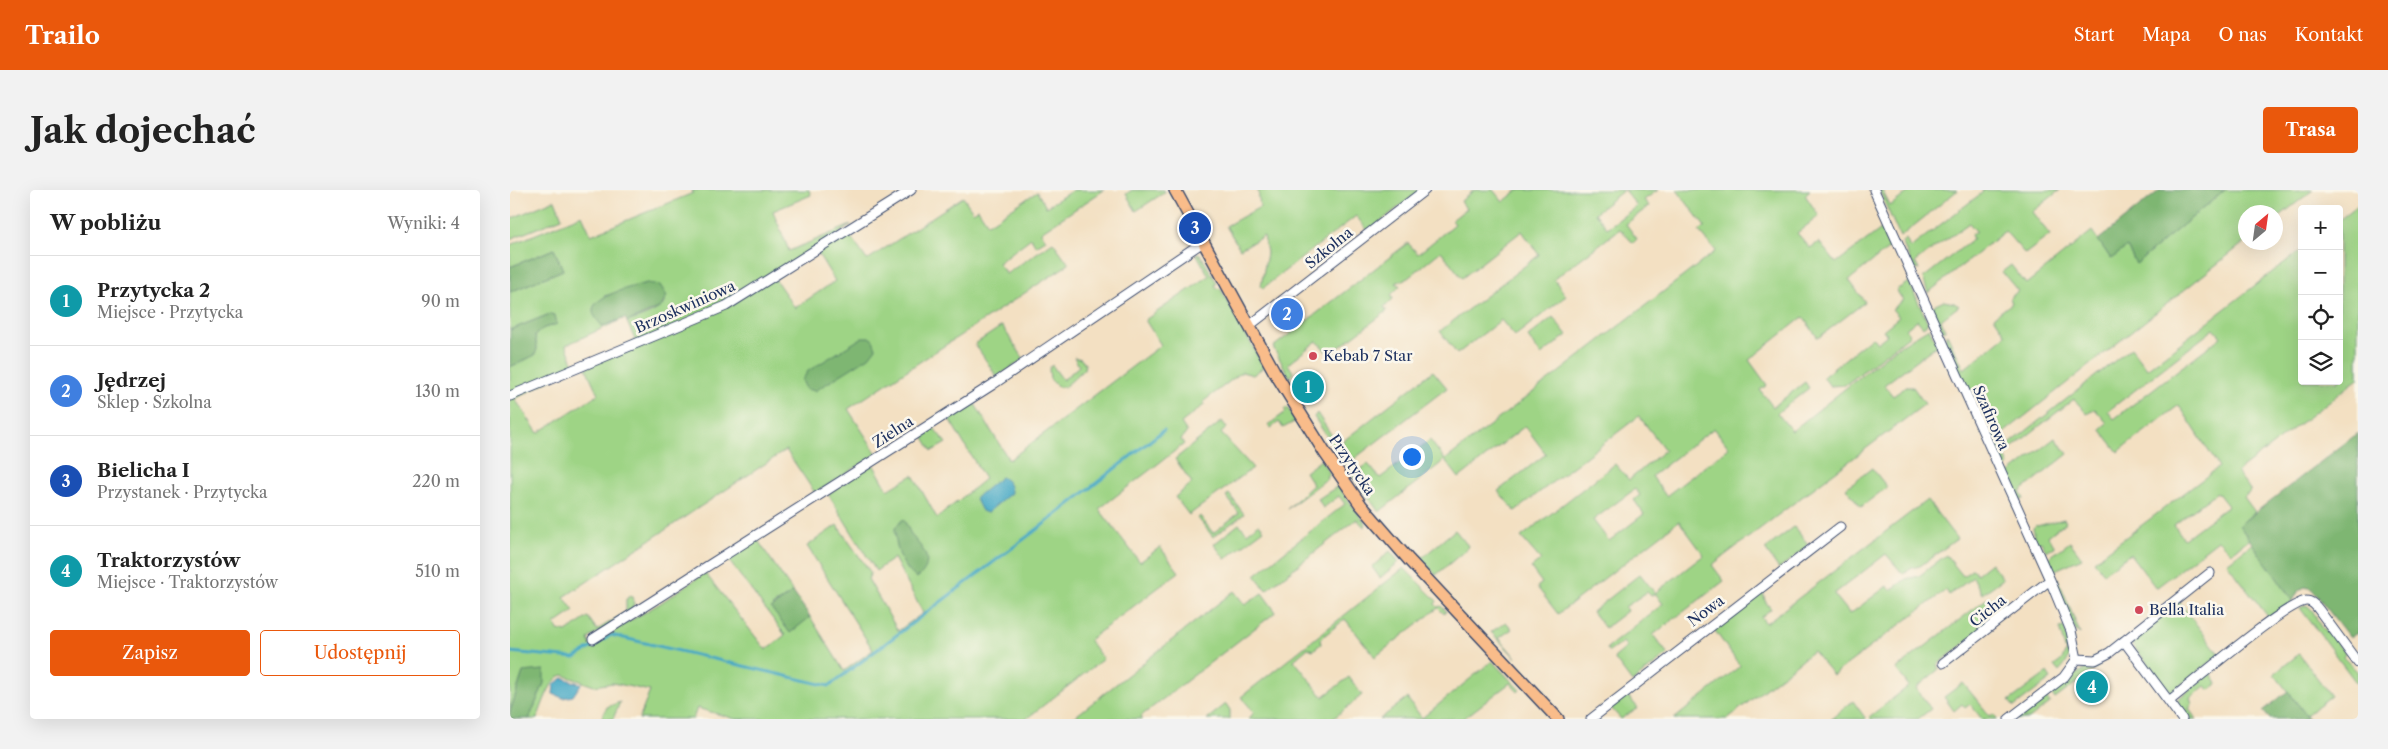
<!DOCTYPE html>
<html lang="pl">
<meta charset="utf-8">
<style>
body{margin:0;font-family:"Libre Caslon Text",serif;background:#f2f2f2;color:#222}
.controls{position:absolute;right:15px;top:15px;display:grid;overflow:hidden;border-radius:5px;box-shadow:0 5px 20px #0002}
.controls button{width:45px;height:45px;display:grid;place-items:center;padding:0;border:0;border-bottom:1px solid #e0e0e0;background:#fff;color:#222;font:25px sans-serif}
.compass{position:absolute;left:1728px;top:15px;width:45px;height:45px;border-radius:50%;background:#fff;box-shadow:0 5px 20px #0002;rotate:29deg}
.you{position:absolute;left:901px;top:266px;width:18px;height:18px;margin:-12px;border:4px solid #fff;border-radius:50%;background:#1a73e8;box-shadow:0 0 0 8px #1a73e833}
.badge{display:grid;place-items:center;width:32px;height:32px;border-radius:50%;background:#ea580c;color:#fff;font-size:16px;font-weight:700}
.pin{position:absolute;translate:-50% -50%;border:2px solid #fff;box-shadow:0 1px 5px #0006}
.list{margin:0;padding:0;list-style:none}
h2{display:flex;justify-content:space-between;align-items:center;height:65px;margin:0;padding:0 20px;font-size:21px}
h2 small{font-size:16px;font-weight:400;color:#767676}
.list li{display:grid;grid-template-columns:32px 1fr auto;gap:15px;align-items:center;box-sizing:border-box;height:90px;padding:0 20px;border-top:1px solid #e0e0e0}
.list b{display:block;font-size:19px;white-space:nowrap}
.list p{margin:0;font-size:16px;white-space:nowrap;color:#767676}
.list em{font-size:16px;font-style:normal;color:#767676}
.actions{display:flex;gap:10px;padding:15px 20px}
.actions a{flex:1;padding:11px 0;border:1px solid #ea580c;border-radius:5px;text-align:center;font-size:18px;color:#ea580c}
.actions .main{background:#ea580c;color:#fff}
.icon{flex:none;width:28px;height:28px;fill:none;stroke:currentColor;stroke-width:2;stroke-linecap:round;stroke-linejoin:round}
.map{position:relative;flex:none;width:1848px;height:529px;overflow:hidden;border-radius:5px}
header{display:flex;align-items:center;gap:30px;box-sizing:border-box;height:70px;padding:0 25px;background:#ea580c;color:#fff}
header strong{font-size:24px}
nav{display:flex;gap:28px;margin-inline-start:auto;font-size:18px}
.intro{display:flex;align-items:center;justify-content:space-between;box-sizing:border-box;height:120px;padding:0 30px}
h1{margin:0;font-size:35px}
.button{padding:12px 22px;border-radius:5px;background:#ea580c;color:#fff;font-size:18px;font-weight:700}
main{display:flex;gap:30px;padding:0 30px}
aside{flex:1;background:#fff;border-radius:5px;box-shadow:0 5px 20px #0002}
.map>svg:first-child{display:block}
.green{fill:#9ed485;stroke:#5c8272;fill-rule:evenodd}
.forest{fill:#7eb672;stroke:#4c7268}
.water{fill:#45a8c5;stroke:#306c92}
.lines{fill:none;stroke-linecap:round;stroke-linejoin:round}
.stream{stroke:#45a8c5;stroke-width:3}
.minor-casing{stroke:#3b4a6d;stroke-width:11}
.major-casing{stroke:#3b4a6d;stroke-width:14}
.minor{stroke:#fff;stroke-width:9}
.major{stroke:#f9bc8a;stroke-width:11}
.poi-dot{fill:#d1495b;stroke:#fbf7ec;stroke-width:2}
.labels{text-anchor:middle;stroke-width:5;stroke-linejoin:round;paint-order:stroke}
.street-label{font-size:15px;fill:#1b2f5e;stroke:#fbf7ec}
.poi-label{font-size:15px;fill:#1b2f5e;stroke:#fbf7ec;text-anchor:start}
</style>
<header>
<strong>Trailo</strong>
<nav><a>Start</a><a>Mapa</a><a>O nas</a><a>Kontakt</a></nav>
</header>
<div class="intro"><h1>Jak dojechać</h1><a class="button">Trasa</a></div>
<main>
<aside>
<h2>W pobliżu<small>Wyniki: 4</small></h2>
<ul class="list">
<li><span class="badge" style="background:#0f9aa8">1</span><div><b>Przytycka 2</b><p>Miejsce · Przytycka</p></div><em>90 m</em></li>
<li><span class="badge" style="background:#3f7fe0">2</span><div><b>Jędrzej</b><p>Sklep · Szkolna</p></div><em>130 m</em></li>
<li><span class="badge" style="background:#1a4fb4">3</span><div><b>Bielicha I</b><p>Przystanek · Przytycka</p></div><em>220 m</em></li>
<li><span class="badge" style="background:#0f9aa8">4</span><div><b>Traktorzystów</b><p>Miejsce · Traktorzystów</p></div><em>510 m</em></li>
</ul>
<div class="actions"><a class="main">Zapisz</a><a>Udostępnij</a></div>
</aside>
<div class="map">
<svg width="1848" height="529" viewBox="0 0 1848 529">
<rect width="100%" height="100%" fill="#fbf7ec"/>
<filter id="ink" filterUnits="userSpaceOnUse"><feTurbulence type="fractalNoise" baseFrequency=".02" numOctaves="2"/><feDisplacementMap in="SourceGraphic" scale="10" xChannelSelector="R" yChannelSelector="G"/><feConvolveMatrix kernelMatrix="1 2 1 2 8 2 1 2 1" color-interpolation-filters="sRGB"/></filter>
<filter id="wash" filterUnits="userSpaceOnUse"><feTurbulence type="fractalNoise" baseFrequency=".0096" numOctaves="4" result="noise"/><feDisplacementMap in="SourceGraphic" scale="20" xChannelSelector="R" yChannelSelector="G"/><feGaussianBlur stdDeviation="1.12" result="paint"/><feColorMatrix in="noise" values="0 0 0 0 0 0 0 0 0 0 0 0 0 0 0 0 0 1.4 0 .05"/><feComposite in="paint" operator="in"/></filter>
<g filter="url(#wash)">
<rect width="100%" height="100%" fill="#f3e0c2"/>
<path class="green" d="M 182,0 L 299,0 L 301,5 L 263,21 L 279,61 L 341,35 L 265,89 L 285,118 L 325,91 L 307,62 L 338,43 L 357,70 L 453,7 L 463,22 L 468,19 L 478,34 L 527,2 L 536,17 L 563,0 L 594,0 L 531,42 L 536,50 L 526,56 L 521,48 L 488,73 L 496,84 L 543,52 L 559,74 L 338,219 L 367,264 L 305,303 L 276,260 L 54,407 L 64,421 L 45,434 L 48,440 L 56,442 L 78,427 L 87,440 L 116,422 L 116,409 L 122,405 L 124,414 L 121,421 L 78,449 L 80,454 L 149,414 L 195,383 L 256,460 L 275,445 L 216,367 L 247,349 L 283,402 L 262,416 L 298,428 L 299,425 L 334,481 L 363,460 L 297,356 L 327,335 L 361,383 L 358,389 L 388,441 L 413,423 L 384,368 L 366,381 L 318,304 L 363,274 L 378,300 L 403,285 L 427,328 L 475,289 L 438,227 L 459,218 L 459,214 L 463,211 L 499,270 L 651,155 L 635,130 L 699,86 L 686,63 L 690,64 L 707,93 L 705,95 L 707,99 L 710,98 L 754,177 L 743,185 L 732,182 L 694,211 L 694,215 L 671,233 L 677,242 L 671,250 L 674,254 L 589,319 L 630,372 L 650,357 L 669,382 L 579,450 L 593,469 L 516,529 L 225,529 L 187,518 L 183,529 L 129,529 L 140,501 L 103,493 L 84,496 L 53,485 C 40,488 32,517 27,529 L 19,529 L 34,493 L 13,482 L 0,522 L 0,177 L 19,168 L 27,159 L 25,145 L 34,138 L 47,134 L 40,124 L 0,140 L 0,102 L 53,80 L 44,59 L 0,77 L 0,55 L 72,25 L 81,45 L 183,3 ZM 106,103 L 156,112 C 146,123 131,127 117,132 L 125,150 L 76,178 L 88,204 L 28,243 L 5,209 L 65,177 L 56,155 L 115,128 L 94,106 Z
M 622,0 L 654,0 L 655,2 L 626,21 L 616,4 Z
M 748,0 L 911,0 L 858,41 L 846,26 L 753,98 L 751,96 L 757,63 L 754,46 L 730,59 L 716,36 L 750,17 Z
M 964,0 L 983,0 L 993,12 L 1008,0 L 1148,0 L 1134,10 L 1139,16 L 1116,34 L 1127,49 L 1123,53 L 1110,39 L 1044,89 L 1056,106 L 1005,146 L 991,130 L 947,164 L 930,141 L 1029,65 L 1012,41 L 952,88 L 931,61 L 898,88 L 886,93 L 890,96 L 881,105 L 883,109 L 874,117 L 877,121 L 819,165 L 807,151 L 778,174 L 783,182 L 780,188 L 763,157 L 898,53 L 908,64 L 945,34 L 942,30 L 956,19 L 951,11 ZM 1114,0 L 1127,16 L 1097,38 L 1085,23 Z
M 1167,0 L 1300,0 L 1295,5 L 1309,26 L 1287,43 L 1300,58 L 1309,52 L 1326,73 L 1375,36 L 1379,45 L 1374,48 L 1376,51 L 1380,49 L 1383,55 L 1339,90 L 1355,112 L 1308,148 L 1293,127 L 1239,170 L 1257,195 L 1250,200 L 1263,217 L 1295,192 L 1299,198 L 1267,223 L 1282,241 L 1386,158 L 1419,138 L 1427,155 L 1374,195 L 1383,206 L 1396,197 L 1403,197 L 1415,214 L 1202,375 L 1214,391 L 1143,445 L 1158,464 L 1122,492 L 1104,468 L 1117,457 L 1113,452 L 1099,462 L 1097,458 L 1153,414 L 1145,403 L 1141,406 L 1137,402 L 1115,417 L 1117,421 L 1095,438 L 1082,422 L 1130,384 L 1145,403 L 1194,365 L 1169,331 L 1048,424 L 1027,397 L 1032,393 L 1021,378 L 1031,370 L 1011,347 L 1105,274 L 1119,290 L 1155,260 L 1129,226 L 1005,321 L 988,301 L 1036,264 L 1015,236 L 949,288 L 935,270 L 869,322 L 842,285 L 858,274 L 870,288 L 920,250 L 935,270 L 1206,61 L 1189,41 L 1195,37 ZM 1204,238 L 1219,258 L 1156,306 L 1142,286 ZM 1125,299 L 1130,305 L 1124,310 L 1134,324 L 1099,351 L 1083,330 Z
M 1369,0 L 1372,0 L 1380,16 L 1401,0 L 1448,0 L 1390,47 Z
M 1472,0 L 1550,0 L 1522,22 L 1540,45 L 1515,64 L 1495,41 L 1418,103 L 1413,88 L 1463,49 L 1461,45 L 1466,41 L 1459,33 L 1405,72 L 1409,80 L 1404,79 L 1392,52 L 1396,49 L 1400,58 L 1473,2 Z
M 1715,0 L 1803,0 L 1766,29 L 1766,22 L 1736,22 L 1735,52 L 1486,249 L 1492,260 L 1621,158 L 1637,179 L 1792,59 L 1792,191 L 1829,191 L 1829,30 L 1848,15 L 1848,189 L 1727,282 L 1741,301 L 1734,307 L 1745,322 L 1729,335 L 1739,349 L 1721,363 L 1708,350 L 1646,398 L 1620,364 L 1594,383 L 1584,371 L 1709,277 L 1669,215 L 1608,262 L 1590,239 L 1597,233 L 1585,219 L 1577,224 L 1564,209 L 1494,264 L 1499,275 L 1493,278 L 1435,149 L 1437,144 L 1454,179 L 1496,145 L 1484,127 L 1502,113 L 1500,108 L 1508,101 L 1492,82 L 1501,75 L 1516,94 L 1582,41 L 1601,69 L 1617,57 L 1626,74 ZM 1704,139 L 1711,147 L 1604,229 L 1598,221 ZM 1707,302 L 1718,316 L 1674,349 L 1664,335 Z
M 45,10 L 52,28 L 0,49 L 0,29 Z
M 1399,92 L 1418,133 L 1413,137 L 1407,130 L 1396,139 L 1400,145 L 1335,195 L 1320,196 L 1313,187 L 1362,147 L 1367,153 L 1377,145 L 1373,140 L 1389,127 L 1382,119 L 1393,110 L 1386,100 Z
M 1434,111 L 1444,113 L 1449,116 L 1431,130 L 1435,140 L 1433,141 L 1421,117 Z
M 1043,127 L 1057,145 L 1031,165 L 1018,147 Z
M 492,136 L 514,169 L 487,187 L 465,154 Z
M 564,167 L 571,169 L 575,174 L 574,179 L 555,197 L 548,197 L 540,189 L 539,179 L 542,175 L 553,190 L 569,176 Z
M 923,181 L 937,198 L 836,275 L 804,227 L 807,223 L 828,255 Z
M 777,217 L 786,231 L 773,238 L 769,232 L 761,238 L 758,235 L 776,222 L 774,219 Z
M 712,231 L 717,238 L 711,243 L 743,278 L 679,325 L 665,307 L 682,293 L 665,269 Z
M 423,237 L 436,253 L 422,261 L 412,244 Z
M 1545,248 L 1558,264 L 1510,302 L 1514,309 L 1509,311 L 1497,285 Z
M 811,270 L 820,284 L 817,286 L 818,288 L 777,319 L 803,295 L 795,282 Z
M 1362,278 L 1377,297 L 1351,317 L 1336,298 Z
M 828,296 L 856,334 L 854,337 L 847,329 L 756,400 L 745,385 L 835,314 L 829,306 L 813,318 L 808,309 Z
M 719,304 L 734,324 L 703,347 L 688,328 L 690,326 L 703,343 L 729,323 L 716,306 Z
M 1417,310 L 1447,349 L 1410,376 L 1402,378 L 1393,384 L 1376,364 L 1324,404 L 1340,424 L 1377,396 L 1381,400 L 1396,389 L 1409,386 L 1436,365 L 1453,386 L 1463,379 L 1467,384 L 1481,373 L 1493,389 L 1472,404 L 1463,387 L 1439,405 L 1436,400 L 1323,485 L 1303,461 L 1217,529 L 1164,529 L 1230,476 L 1203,438 L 1253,402 L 1255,411 L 1261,419 L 1251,427 L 1256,433 Z
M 1554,329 L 1556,332 L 1538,346 L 1545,357 L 1536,361 L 1531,352 L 1527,354 L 1523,338 L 1526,335 L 1527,336 Z
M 729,334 L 737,343 L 749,334 L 754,340 L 715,369 L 704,354 Z
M 1284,337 L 1298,354 L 1296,358 L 1269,379 L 1255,359 Z
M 945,340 L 959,357 L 926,385 L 907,364 L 909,363 L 913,367 Z
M 1560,352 L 1572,368 L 1541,382 L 1536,372 L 1537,369 Z
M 1743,353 L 1783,411 L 1759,428 L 1717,373 Z
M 880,361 L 889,372 L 870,388 L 862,377 Z
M 894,378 L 927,411 L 925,414 L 928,417 L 931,416 L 936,421 L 934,424 L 928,418 L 865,467 L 835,429 L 810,449 L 811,454 L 803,460 L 798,458 L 784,470 L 813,507 L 839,487 L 852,505 L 823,529 L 739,529 L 744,522 L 731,507 Z
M 1548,388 L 1570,444 L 1565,440 L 1544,391 Z
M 724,401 L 735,415 L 752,403 L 766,422 L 631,526 L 633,529 L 562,529 Z
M 1479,407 L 1491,424 L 1427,475 L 1429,479 L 1406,498 L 1421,519 L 1408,529 L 1361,529 L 1359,527 L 1399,496 L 1386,479 Z
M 1669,412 L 1710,465 L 1661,502 L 1620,452 Z
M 1796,415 C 1808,421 1806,439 1819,443 L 1835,463 L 1833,467 L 1848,482 L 1848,495 L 1790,418 Z
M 996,432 L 1002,439 L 989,448 L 1006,468 L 981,442 Z
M 1554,437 C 1560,456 1564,467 1549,482 L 1544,476 L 1551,471 L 1556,462 L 1549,438 Z
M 1789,464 L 1821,506 L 1796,525 L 1764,484 Z
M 982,471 L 1010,500 L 1008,502 L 1000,493 L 953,529 L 870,529 L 897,508 L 912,528 Z
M 1584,475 L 1588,477 L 1545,509 L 1541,503 L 1564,485 Z
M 1537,483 L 1541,489 L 1504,517 L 1499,511 Z
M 1701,483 L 1707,494 L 1700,500 L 1695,496 L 1680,508 L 1682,514 L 1679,519 L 1686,529 L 1676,529 L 1667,517 L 1669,508 Z
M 1453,493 L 1480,526 L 1483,524 L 1488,529 L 1472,529 L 1460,514 L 1455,518 L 1452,514 L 1444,521 L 1434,507 Z
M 1117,505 L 1128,518 L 1111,529 L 1101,518 Z
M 1536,507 L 1540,513 L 1519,529 L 1507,529 Z
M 1343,511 L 1356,529 L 1321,529 Z
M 110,512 L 103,529 L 91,529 L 97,517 Z
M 716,514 L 720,520 L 720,529 L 697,529 Z"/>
<path class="forest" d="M 1650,0 L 1715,0 L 1626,74 L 1617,57 L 1601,69 L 1588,50 Z
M 44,59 L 53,80 L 0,102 L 0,77 Z
M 137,93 L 150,95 L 157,106 L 151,117 L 117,132 L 115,128 L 92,136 C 89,132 84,127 83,122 C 80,106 125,96 137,93 Z
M 40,124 L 45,125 L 47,134 L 34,138 L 25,145 L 27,159 L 25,165 L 0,177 L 0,140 Z
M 353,147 L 359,147 L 363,150 L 366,158 L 359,167 L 305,201 L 296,199 L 292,190 L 298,181 Z
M 1848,243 L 1848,443 L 1839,447 L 1802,399 L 1795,397 L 1789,400 L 1783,411 L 1729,335 Z
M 393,329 C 397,334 399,342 403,347 C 415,361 425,373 407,388 C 391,378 385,356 385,338 Z
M 283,402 L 299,425 L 299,428 L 280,443 L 261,418 Z
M 34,480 L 34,493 L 19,529 L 0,529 L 0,522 L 13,482 Z
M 1778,501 L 1799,529 L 1760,529 L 1753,521 Z"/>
<path class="water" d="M 491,287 C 498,290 501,296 501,303 L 477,323 L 472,321 L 465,308 Z
M 53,488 L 71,494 L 63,506 L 53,508 L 43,504 L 44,494 Z"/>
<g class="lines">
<path class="stream" d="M 0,462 L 65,468 L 101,445 L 319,496 L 538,331 L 654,240"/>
</g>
</g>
<g filter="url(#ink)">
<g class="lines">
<defs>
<path id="minor" d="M 1364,0 L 1540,390 L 1561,441 L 1567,469
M 739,136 L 915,0
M 0,206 L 216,116 L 401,0
M 83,449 L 482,195 L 693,52
M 1614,451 L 1672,529
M 1567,469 L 1585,470 L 1599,463 L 1700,383
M 1433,473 L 1540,390
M 1659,511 C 1680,495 1779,410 1797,411 C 1802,411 1806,416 1809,420 L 1848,473
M 1081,529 L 1330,337
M 1499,529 L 1554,487 L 1567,469"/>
<path id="major" d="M 665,0 L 764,181 L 815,263 L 851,315 L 899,370 L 1048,529"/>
</defs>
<use href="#minor" class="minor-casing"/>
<use href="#major" class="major-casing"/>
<use href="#minor" class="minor"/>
<use href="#major" class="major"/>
</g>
</g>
<g class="poi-dot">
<circle cx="803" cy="166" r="5"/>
<circle cx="1629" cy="420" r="5"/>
</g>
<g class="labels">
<g class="street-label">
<text transform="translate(819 58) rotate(-39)" y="5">Szkolna</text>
<text transform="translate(175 117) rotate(-24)" y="5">Brzoskwiniowa</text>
<text transform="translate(1481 228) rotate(66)" y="5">Szafirowa</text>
<text transform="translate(383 242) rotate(-33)" y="5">Zielna</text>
<text transform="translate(842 275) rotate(56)" y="5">Przytycka</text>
<text transform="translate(1196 421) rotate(-37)" y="5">Nowa</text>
<text transform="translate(1478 421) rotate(-38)" y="5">Cicha</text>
</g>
<g class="poi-label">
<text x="813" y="171">Kebab 7 Star</text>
<text x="1639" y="425">Bella Italia</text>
</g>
</g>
</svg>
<div class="controls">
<button>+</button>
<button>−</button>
<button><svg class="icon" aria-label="locate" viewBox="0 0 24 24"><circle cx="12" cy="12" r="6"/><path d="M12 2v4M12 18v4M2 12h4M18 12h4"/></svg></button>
<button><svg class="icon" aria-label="layers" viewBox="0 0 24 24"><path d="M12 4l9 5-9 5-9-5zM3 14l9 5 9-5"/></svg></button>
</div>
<svg class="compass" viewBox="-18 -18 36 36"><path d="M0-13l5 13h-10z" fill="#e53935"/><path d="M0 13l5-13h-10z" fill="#767676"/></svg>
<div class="you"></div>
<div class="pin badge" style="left:798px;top:197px;background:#0f9aa8">1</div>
<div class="pin badge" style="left:777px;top:124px;background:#3f7fe0">2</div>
<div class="pin badge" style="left:685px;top:38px;background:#1a4fb4">3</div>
<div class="pin badge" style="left:1582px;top:497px;background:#0f9aa8">4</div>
</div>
</main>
